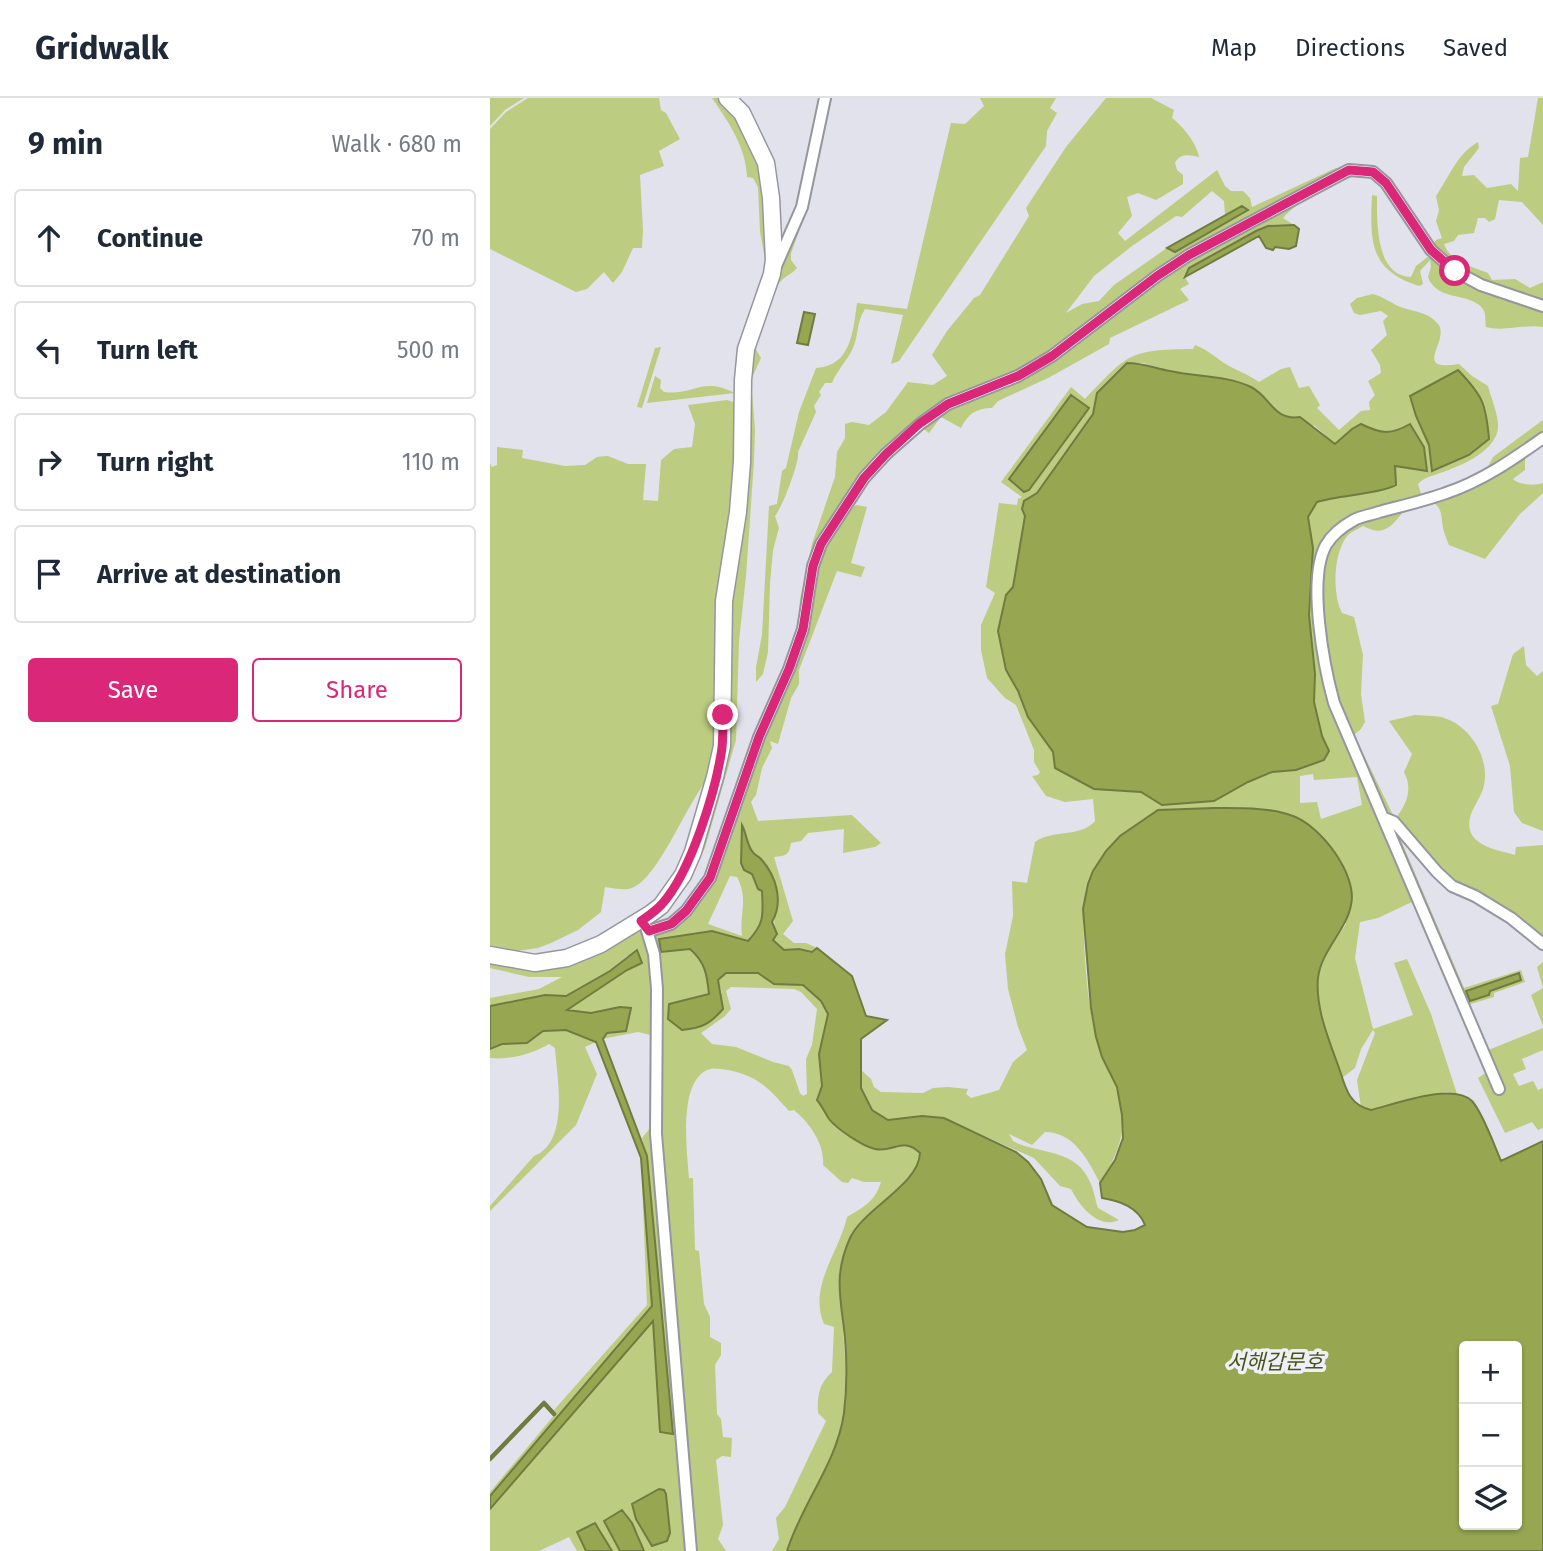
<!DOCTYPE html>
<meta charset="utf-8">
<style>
body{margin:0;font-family:"Fira Sans","Noto Sans KR",sans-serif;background:#f2f2f3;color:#1f2937}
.controls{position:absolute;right:21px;bottom:21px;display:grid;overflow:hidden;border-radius:7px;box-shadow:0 2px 5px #0004}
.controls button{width:63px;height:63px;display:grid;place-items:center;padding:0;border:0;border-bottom:2px solid #e0e1e3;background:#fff;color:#1f2937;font:35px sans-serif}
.stop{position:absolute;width:21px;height:21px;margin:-16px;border:5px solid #db2777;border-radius:50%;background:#fff}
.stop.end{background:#db2777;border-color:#fff;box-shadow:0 2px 7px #0008}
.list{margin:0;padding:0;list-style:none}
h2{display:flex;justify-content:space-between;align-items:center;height:91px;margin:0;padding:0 28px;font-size:30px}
h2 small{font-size:23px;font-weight:400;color:#747a83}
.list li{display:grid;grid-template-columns:46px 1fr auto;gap:21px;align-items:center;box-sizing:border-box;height:98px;margin:0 14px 14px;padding:0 14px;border:2px solid #e0e1e3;border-radius:7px}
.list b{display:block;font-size:26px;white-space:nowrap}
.list em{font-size:23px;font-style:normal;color:#747a83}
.actions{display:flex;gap:14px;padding:21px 28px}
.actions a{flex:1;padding:16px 0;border:2px solid #db2777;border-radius:7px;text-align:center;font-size:24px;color:#db2777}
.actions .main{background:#db2777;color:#fff}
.icon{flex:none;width:38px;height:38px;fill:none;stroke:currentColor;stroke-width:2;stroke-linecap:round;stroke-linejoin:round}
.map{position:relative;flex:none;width:1053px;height:1453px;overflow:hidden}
header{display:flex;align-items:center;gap:42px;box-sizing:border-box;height:98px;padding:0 35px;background:#fff;border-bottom:2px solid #e0e1e3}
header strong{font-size:33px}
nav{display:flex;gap:38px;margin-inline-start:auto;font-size:24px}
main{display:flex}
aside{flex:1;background:#fff}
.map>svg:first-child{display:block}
.green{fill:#bccc80;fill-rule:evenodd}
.water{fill:#97a751;stroke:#707b40;stroke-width:2;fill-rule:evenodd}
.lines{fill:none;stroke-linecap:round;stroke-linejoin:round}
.stream{stroke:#707b40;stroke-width:4.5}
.street-casing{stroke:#95969e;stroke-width:14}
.secondary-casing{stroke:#95969e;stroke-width:19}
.street{stroke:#fff;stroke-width:10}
.secondary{stroke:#fff;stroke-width:16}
.route{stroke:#db2777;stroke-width:9}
.labels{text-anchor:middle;stroke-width:7;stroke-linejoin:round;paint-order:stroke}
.water-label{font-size:21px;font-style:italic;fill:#495415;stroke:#eeeff8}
</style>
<header>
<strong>Gridwalk</strong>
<nav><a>Map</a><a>Directions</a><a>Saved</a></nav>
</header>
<main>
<aside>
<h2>9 min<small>Walk · 680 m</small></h2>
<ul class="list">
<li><svg class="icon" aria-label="ahead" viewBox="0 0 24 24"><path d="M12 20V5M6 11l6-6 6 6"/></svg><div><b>Continue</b></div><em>70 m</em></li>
<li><svg class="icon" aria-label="left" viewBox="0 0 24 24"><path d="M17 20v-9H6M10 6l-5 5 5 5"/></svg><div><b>Turn left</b></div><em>500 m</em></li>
<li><svg class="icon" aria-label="right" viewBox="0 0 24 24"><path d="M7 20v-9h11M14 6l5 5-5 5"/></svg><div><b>Turn right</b></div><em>110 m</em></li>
<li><svg class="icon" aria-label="arrive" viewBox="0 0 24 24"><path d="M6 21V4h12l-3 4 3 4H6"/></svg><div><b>Arrive at destination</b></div></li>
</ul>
<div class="actions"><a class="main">Save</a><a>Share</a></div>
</aside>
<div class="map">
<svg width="1053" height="1453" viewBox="0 0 1053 1453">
<rect width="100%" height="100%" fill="#e1e2eb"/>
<path class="green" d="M 0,0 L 34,0 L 15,12 L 0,28 Z
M 38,0 L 169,0 L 171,12 L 176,15 L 190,41 L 169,53 L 174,68 L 150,77 L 153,132 L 152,150 L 143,150 L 132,174 L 123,185 L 114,174 L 97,191 L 86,194 L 0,151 L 0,31 L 16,14 Z
M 222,0 L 233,0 L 265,49 L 275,99 L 278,177 L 270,134 L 268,89 L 263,80 L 257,79 C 256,49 239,25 222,0 Z
M 338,0 L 342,0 L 319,107 L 301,155 L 301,162 L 307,170 C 302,176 295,178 290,184 C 277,201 271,228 264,248 L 271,260 L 261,282 L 265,331 L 264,363 L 256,478 L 249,543 L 246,642 L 215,750 L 188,799 L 159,825 L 158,822 L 173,810 L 195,779 L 206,755 L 235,649 L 237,503 L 251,415 L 256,364 L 255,298 L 259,252 L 285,178 L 302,143 L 315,107 Z
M 490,0 L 566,0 L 560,10 L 567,15 L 557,33 L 556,48 L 409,263 L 401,266 L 413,217 L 375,211 C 366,225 369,236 363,250 C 357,263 347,272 342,285 L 335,285 L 329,294 L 331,297 L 324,308 L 326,314 L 308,354 C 310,363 292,410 285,418 L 289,430 L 283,452 L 280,485 L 278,554 L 273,576 L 266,584 L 266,569 L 272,537 L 279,408 L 287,406 L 292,373 L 296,370 L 309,314 L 326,270 C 361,268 363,234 367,205 L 417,211 L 461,25 L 475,26 L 494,8 Z
M 616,0 L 661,0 L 684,12 L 682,20 C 693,28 707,46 709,59 C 700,57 690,55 685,65 L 687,72 L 693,77 L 693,86 L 666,102 L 648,95 L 637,99 L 642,118 L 628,135 L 635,143 L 727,72 L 735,88 L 741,93 L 753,93 L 760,100 L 762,109 L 846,70 L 861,68 L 783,105 L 687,159 L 552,261 L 436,317 L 340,425 L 308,532 L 310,501 L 322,446 L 345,379 L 347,354 L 355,340 L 355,326 L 362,324 L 379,327 L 396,314 L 418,284 L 443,287 L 457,278 L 442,257 L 457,233 L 484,200 L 490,197 L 539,118 L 536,110 L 576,49 ZM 722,93 L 734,103 L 735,117 L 752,108 L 685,154 L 677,150 L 624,187 L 609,203 L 592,206 L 576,215 L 604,178 L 642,148 L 686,118 L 692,119 Z
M 1048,0 L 1053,0 L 1053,127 L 1032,104 L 1009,102 L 1005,121 L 999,124 L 995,120 L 988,120 L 984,135 L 968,137 L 964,143 L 954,146 C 961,165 981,168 998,175 L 1002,182 L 1025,181 L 1040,190 L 1053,184 L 1053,205 L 1006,189 L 972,174 L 942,148 L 946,142 L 952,140 L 946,123 L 949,112 L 946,98 C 959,79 967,56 988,44 L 989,50 L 974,69 L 972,78 L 984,77 L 997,90 L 1021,86 L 1028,93 L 1030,60 L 1038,59 Z
M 876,75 C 851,81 810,100 793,120 L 804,127 L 778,128 L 767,133 L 699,170 L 695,179 L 699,186 L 690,191 L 699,202 L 620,240 L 619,246 L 560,279 L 508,303 L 502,310 C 486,310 478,316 471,330 L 451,319 L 439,335 L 431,329 L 463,308 L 531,281 L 702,159 L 854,78 Z
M 882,97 L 887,98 C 887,123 885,178 921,179 L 926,168 L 939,158 L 938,154 L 953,167 L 1053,211 L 1053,229 C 1034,226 1014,234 996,229 C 995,224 996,217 994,213 C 984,193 947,205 938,179 L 941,169 L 940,162 L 930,173 L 933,186 L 929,188 C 879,172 880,143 882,97 Z
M 883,196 C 893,199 900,204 908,208 C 922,214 938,213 948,226 C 961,242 920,274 969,266 L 982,278 L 998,288 C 1001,300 1007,313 1008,326 C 1010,351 973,367 953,374 C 943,378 936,378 928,386 L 932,399 L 861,417 L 849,427 L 837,439 L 824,508 L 830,567 L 846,620 L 926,802 L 888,820 L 870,824 L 865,860 L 883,931 L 923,917 L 904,865 L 917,861 L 941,916 L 967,996 L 956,994 L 881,1012 L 871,1009 L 867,982 L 885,935 L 883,932 L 871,951 L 865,970 L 852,980 L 836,933 L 827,895 L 829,875 L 837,855 L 856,826 L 851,762 L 822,729 L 804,718 L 763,711 L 668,712 L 593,811 C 594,854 596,898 606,939 C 611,957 621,972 627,989 C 640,1027 630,1053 610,1085 C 598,1062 584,1034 555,1034 L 542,1047 L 519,1036 L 523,1043 L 529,1046 C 556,1056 587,1053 600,1084 C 604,1092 605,1102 608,1110 L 629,1122 C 608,1132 589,1107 581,1091 L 570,1088 L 544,1060 L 454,1020 L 432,1018 L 398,1022 L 381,1012 L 371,990 L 371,972 L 381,981 L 384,989 L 391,994 L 433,995 L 443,990 L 458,989 L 478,991 L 476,996 L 481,1000 L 509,992 L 523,964 L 537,952 L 528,929 L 518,891 L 515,856 L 523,818 L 522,783 L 537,785 L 545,744 C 563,731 590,740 605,723 L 603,701 L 575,704 L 556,698 L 542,678 L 548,677 L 550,674 L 544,664 L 544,652 L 526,607 L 515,600 L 497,580 L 491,552 L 491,527 L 505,495 L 496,489 L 509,405 L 527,407 L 528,401 L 532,399 L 511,384 L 581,289 L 595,301 C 639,255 638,252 703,251 L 705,247 C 716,251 724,258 734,265 C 745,272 758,276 769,284 L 791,271 L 800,269 L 809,290 L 819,288 L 830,307 L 827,310 L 849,332 L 871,313 L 880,312 L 879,304 L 885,297 L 878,283 L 891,275 L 890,267 L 881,252 L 897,237 L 893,223 L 898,218 L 891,213 L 870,217 L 864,215 L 860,206 L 867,200 ZM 637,265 L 654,265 L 682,274 L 700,275 L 763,290 L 787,313 L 799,320 L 825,328 L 845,346 L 862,331 L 881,331 L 905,335 L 920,327 L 904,368 L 899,390 L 856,396 L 827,404 L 818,419 L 823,450 L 819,517 L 825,576 L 824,604 L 832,638 L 838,652 L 806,672 L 782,674 L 758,684 L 672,707 L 651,694 L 604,691 L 565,670 L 563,654 L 538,619 L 528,593 L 516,572 L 508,533 L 516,497 L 523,489 L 535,418 L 532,411 L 534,403 L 546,396 L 603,316 L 607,295 ZM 926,318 L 979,357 L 939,348 ZM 823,676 L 824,682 L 867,679 L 872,707 L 831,721 L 827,704 L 810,705 L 810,678 Z
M 171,249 L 152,310 L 147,309 L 165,250 Z
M 165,278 L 171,282 L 170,290 L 174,294 C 204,298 211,278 245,295 L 157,305 Z
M 237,302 L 249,306 L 250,364 L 245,416 L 231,503 L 228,551 L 229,648 L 214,709 L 191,774 L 169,806 L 109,844 L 82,855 L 57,862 L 28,861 L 0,854 L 0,365 L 2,369 L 7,367 L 7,349 L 33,352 L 32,360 L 75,368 L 95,367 L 107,359 L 118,358 L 138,366 L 156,366 L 153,402 L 168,403 L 171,362 L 184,351 L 202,349 L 205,326 L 198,307 ZM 220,678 L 196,755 L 189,773 L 167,804 L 108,842 L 81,853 L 43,860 L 13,855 L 48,850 L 61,845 L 88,832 L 111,814 L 115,789 C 124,790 135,793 142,790 C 169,780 198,702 220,678 Z
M 1053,322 L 1053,335 L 994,376 L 1003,359 Z
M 1035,357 L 1035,372 L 1023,381 C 1029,387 1044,388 1053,385 L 1053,395 L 1030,416 L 995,461 L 959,447 C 957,442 954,435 953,430 C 951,418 953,411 942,403 Z
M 367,407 L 377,409 L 361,465 L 375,469 L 371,479 L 347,473 L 309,572 L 309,586 L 301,600 L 288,646 L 280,643 L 282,650 L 272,670 L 266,697 L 261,704 L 268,723 L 362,717 L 391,745 L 385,749 L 353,755 L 354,731 L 318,735 L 311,743 L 301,745 C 299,757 296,758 284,759 L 303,823 L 293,836 L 304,845 L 316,845 L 327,850 L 322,854 L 309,851 L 294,852 L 283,841 L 287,835 C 279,815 291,809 287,792 C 284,776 273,766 263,754 C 258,748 256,736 253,728 L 251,743 L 254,772 L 262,776 L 268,790 L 272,793 C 273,818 275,824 258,843 L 222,833 L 169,841 L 172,854 L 200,851 C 215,864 217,876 219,896 L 232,895 L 228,882 L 235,875 L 269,875 L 284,886 L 313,887 L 331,903 L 338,916 L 329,956 L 332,988 L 327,1002 L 334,1011 L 397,1052 C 410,1047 419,1045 430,1055 L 430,1063 L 424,1075 L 361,1138 L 349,1175 L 356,1274 L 354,1316 L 346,1346 L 297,1453 L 282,1453 L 289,1441 L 286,1420 L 295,1409 L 336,1323 L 328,1315 C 327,1298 329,1286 342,1274 L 344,1229 L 334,1226 C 318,1188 349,1155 357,1119 C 372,1110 385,1104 391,1084 L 374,1084 L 362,1080 L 358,1085 L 352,1084 L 333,1067 C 335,1047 320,1025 304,1012 L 299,1013 C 279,991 269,978 238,972 C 230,971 224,969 217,972 C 188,985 197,1055 199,1080 L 203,1080 L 205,1152 L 209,1153 L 214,1206 L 220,1219 L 220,1239 L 231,1245 L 231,1257 L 225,1267 L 227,1316 L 231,1321 L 233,1339 L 242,1340 L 241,1359 L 232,1358 L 226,1362 L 233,1427 L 228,1441 L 236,1453 L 204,1453 L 171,1033 L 172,908 L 164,842 L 167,836 L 223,778 L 322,490 C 328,468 341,414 367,407 ZM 240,778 L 247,779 C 259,802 249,815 252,838 L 218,826 ZM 241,889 L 304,891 L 311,894 L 327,911 L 322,947 L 316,961 L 317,996 L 313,998 L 310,995 L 302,972 L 299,968 L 283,964 L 246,949 L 222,946 L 211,935 L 235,918 L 241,911 L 236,893 Z
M 916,410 C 903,427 895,440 873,428 C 868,431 861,434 858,437 C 843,454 842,496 852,515 L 864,519 L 873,557 L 871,596 L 875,624 L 871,631 L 860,640 L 837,566 L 832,505 L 835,462 L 849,439 L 868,424 Z
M 1034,548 L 1036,567 L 1047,578 L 1053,573 L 1053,733 L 1032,725 L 1024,714 L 1020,668 L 1001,608 L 1008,606 L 1023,556 Z
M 925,617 C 935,618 949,617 957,621 C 984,632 1001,664 993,691 C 988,706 973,720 982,737 C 990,750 1012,753 1025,757 L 1026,749 L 1053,747 L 1053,841 L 962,784 L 895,717 L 862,644 L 866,641 L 905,721 C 917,706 923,691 914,674 L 922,656 L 899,623 Z
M 902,729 L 907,733 L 974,890 L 1031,872 L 1035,884 L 1004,895 L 1004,899 L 977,907 ZM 1029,875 L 1031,882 L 1000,893 L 976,893 Z
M 151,829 C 167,872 164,917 162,962 L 198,1453 L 154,1453 L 148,1436 L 135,1414 L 114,1423 L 130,1453 L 122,1453 L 109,1429 L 87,1434 L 96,1453 L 87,1453 L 79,1439 L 49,1453 L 0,1453 L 0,1411 L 163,1222 L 170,1334 L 183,1336 L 157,1058 L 152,1040 L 161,1029 L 161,937 L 148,934 L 112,941 L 130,909 L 101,915 L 76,912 L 137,872 L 151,865 L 137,858 L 120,873 L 76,898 L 55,897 L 0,908 L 0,900 L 49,891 L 72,879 L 39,879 L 0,870 L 0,860 L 45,868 ZM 169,1392 L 176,1396 L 180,1435 L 176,1443 L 165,1448 L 146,1421 L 142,1406 Z
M 1053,864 L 1053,928 L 1041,897 L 1053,890 L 1047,869 Z
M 1053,930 L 1053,952 L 1032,961 L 1036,971 L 1023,976 L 1029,988 L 1043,983 L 1048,992 L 1053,990 L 1053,1030 L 1048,1032 L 1042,1024 L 1015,1035 L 988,980 L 997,974 L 1007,997 L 1013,994 L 996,953 Z
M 76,932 L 106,944 L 95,949 L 107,976 L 86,1027 L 0,1113 L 0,1108 L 44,1058 C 80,1044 67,980 65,950 L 59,946 C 43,956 19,962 0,960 L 0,951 L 12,946 L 37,945 L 53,933 Z
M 151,1060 L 162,1208 L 0,1398 L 0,1394 L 66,1315 L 64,1312 L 157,1207 Z"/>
<path class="water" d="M 752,108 L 758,112 L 685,154 L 677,150 Z
M 804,127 L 809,131 L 806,148 L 799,151 L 785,149 L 783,152 L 776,150 L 769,138 L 695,179 L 699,170 L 766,133 L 778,128 Z
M 314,214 L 325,216 L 318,247 L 307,245 Z
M 637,265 C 653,265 664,270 680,273 C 706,279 736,277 761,289 C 781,299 783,323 810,319 L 845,346 L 862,331 L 871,326 C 891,336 901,337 920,326 L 934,349 L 937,373 L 905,368 L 906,387 C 890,396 849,397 827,404 L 818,419 L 823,450 L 819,517 L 825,576 L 824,604 L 832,638 L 839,653 L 834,662 L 806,672 L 782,674 L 758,684 L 724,703 L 672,707 L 651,694 L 604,691 L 565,670 L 563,654 L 538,619 L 528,593 L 516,572 L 508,533 L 516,497 L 523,489 L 535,418 L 532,411 L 534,403 L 547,395 L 603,316 L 607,295 Z
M 968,272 C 993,298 996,306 999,341 L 979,357 L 942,373 L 939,347 L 926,318 L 920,298 Z
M 581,297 L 599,310 L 539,392 L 534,394 L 519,381 Z
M 724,710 C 749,710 779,709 803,718 C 831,728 868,777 861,807 C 856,833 831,853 828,880 C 825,911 840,944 850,973 C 856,992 860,1007 881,1012 C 905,1006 963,984 982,1003 C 993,1015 1004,1047 1011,1063 L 1053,1043 L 1053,1453 L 297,1453 C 312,1405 347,1365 354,1315 C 357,1290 357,1264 355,1240 C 351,1200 343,1178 360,1140 C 374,1110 429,1087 430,1055 C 413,1038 404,1055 385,1051 C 372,1048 347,1031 339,1021 C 335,1015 332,1008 327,1002 L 332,988 L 329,956 L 338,916 L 331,903 L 313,887 L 284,886 L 268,875 L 236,875 L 228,882 L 233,911 C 220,926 212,930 192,932 L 178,921 L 179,906 L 219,896 C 217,876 215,864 200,851 L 171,854 L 169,841 L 222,833 L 258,843 C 275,825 273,817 272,793 L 268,791 L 262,776 L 254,772 L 251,765 L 252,727 C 256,734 257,747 262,753 C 264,757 268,758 271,761 C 286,778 294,803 282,824 L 287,836 L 283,842 L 294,852 L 309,851 L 322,854 L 327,850 L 362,878 L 376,918 L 397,922 L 371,941 L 371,990 L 382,1012 L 398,1022 L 432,1018 L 454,1020 L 526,1054 L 538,1064 L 551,1081 L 562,1107 L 597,1129 L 633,1134 L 645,1132 L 655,1127 C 648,1109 630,1103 612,1100 L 610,1085 L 625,1062 L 633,1040 L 632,1017 L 627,989 L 612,959 L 606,939 L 601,910 L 593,811 L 598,786 L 603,773 L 616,753 L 630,738 L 668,712 ZM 1027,1248 L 1027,1427 L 974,1427 L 974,1248 Z
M 147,852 L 152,865 L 137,872 L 77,912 L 101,915 L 130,909 L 141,910 L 136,933 L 117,935 L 113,941 L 157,1058 L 183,1336 L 170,1334 L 163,1223 L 0,1411 L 0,1398 L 162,1208 L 151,1060 L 106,944 L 76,932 L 53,933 L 37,945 L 12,946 L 0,951 L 0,908 L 55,897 L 76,898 L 120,873 Z
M 1029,875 L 1031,882 L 1000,893 L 999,897 L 980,903 L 976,893 Z
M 169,1391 L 174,1392 L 176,1396 L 180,1435 L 177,1443 L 162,1448 L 146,1421 L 142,1406 Z
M 132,1412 L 142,1425 L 154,1453 L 130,1453 L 114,1423 Z
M 105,1425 L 122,1453 L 96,1453 L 87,1434 Z"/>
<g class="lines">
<path class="stream" d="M 0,1361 L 54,1305 L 64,1316"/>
<defs>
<path id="street" d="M 286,168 L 312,109 L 335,0
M 894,720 L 904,724 L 947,774 L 962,788 L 985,798 L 1021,820 L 1053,846
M 156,829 L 164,856 L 167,891 L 166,1036 L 201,1453
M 159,833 L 181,826 L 196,813 L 220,780 L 269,639 L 299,571 L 313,531 L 323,468 L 331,446 L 374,380 L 396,356 L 430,326 L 458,306 L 528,278 L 562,258 L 667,178 L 699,157 L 859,72 L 883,74 L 896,85 L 941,152 L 965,173 L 991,187 L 1053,208
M 1009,991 L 844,605 C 834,569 817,481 836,447 C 842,437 853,428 864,422 C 871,418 881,417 889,414 C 911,408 934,403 956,395 C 992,383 1022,362 1053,340"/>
<path id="secondary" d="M 0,857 L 45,865 L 77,860 L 111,846 L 160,816 L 171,808 L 193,777 L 203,754 L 225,679 L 232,648 L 234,503 L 248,414 L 252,364 L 253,282 L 256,251 L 282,176 L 284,162 L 281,100 L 276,65 L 252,15 L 237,0"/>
</defs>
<use href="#street" class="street-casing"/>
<use href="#secondary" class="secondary-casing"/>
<use href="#street" class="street"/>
<use href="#secondary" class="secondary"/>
</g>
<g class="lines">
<path class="route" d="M 233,617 C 233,628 233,639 232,650 C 226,692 201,774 172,806 C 166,813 158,818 151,823 L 159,833 L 181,826 L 196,813 L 220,780 L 269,639 L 299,571 L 313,531 L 323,468 L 331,446 L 374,380 L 396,356 L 429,326 L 458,306 L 528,278 L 562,258 L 667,178 L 699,157 L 859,72 L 883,74 L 896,85 L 941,152 L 965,173"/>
</g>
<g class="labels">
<g class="water-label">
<text x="785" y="1271">서해갑문호</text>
</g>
</g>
</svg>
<div class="controls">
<button>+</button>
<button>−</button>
<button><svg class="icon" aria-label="layers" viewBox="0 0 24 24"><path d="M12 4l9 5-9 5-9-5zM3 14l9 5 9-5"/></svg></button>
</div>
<div class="stop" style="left:965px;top:173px"></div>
<div class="stop end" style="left:233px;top:617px"></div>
</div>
</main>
